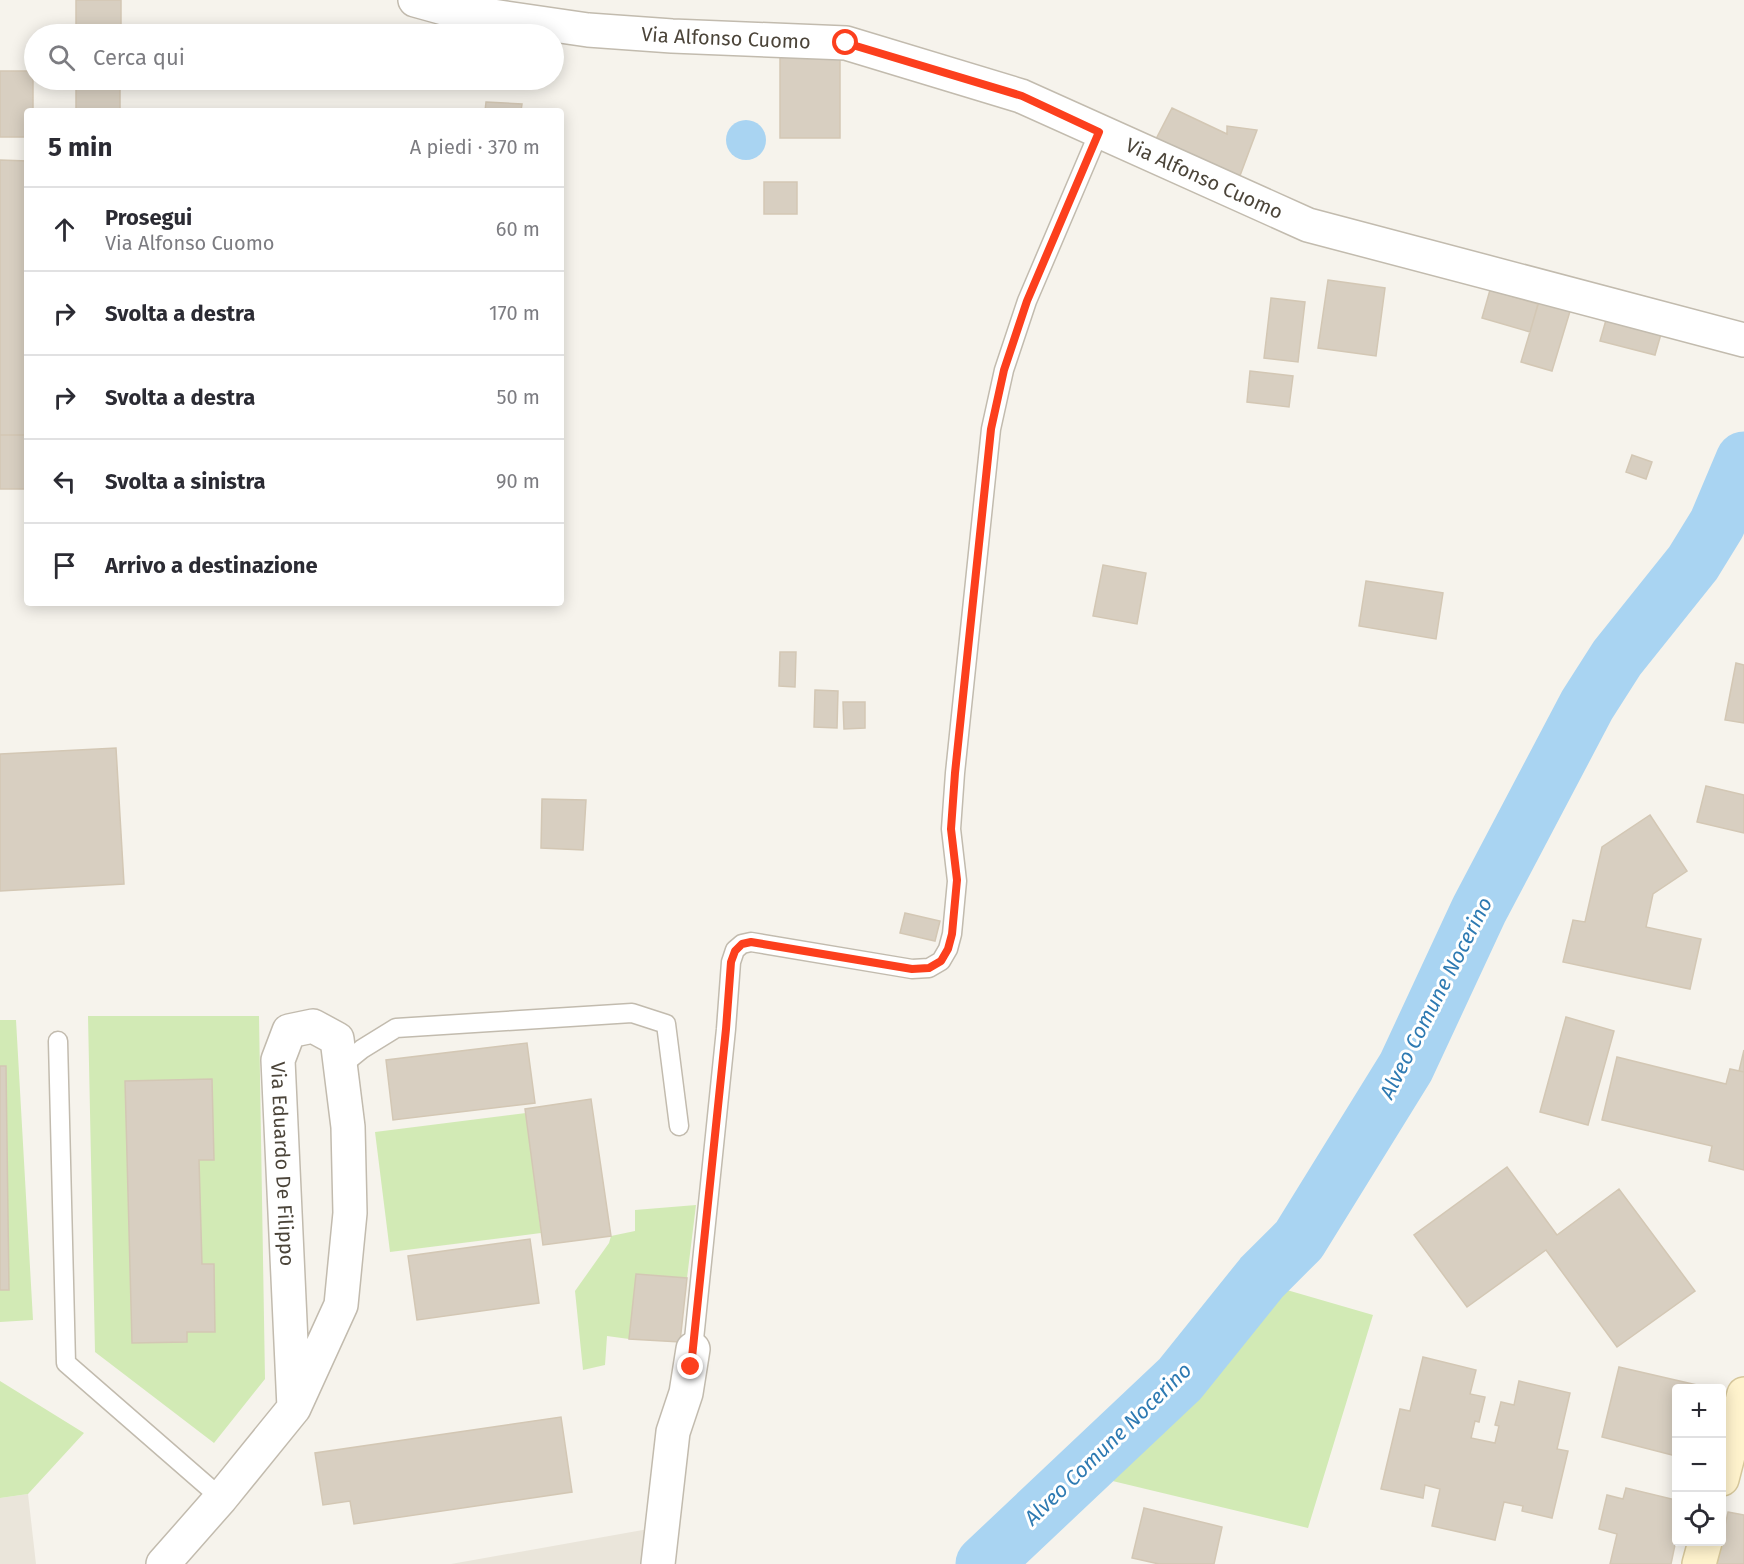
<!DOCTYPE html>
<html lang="it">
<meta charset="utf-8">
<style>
body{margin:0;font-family:"Fira Sans",sans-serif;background:#f2f2f3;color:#2b2b33}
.controls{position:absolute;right:18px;bottom:18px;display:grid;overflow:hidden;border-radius:6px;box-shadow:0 3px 15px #0003}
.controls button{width:54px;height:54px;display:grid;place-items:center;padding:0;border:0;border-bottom:2px solid #e1e1e2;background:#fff;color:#2b2b33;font:30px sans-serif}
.stop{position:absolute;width:18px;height:18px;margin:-14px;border:4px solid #fc3f1d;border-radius:50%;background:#fff}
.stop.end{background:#fc3f1d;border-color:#fff;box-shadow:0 2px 6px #0008}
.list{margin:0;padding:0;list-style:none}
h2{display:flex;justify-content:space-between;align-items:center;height:78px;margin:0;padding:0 24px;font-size:26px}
h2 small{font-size:20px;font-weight:400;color:#7c7c81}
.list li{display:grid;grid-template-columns:39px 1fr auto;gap:18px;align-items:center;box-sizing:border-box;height:84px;padding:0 24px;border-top:2px solid #e1e1e2}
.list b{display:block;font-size:22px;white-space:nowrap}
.list p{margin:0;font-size:20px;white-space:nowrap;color:#7c7c81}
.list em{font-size:20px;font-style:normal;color:#7c7c81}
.icon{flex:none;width:33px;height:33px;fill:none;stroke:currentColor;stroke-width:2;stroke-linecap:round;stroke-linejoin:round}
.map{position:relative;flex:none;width:1744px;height:1564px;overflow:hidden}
.search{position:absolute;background:#fff;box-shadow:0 3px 15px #0003;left:24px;top:24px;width:540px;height:66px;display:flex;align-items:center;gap:15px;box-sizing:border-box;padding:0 21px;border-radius:33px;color:#7c7c81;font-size:22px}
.panel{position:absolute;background:#fff;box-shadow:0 3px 15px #0003;left:24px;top:108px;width:540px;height:498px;border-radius:6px}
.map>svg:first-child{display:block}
.residential{fill:#eae5da}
.green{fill:#d2eab5}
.water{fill:#a9d4f2}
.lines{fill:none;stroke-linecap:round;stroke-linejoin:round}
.river{stroke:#a9d4f2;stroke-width:57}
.building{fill:#d8cfc1;stroke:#d3c7b4;stroke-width:1.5}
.service-casing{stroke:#c2bbae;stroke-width:21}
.minor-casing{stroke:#c2bbae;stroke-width:36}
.secondary-casing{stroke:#d6c79b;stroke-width:36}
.service{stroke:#fff;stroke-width:18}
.minor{stroke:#fff;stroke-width:33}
.secondary{stroke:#fff3cd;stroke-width:33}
.route{stroke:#fc3f1d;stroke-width:8}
.labels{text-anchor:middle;stroke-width:6;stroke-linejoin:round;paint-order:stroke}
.street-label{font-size:20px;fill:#4b4439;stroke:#fff}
.water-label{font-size:21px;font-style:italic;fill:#2e7ab2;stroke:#fff}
</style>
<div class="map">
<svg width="1744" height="1564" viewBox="0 0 1744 1564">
<rect width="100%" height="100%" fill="#f6f3ec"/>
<path class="residential" d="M 28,1494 L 36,1564 L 0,1564 L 0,1498 Z
M 654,1528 L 649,1564 L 451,1564 Z"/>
<path class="green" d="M 88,1016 L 259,1016 L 265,1379 L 214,1443 L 95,1352 Z
M 0,1020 L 16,1020 L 33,1320 L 0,1322 Z
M 526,1113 L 541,1233 L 390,1252 L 375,1132 Z
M 696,1205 L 687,1278 L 636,1274 L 629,1339 L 607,1336 L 605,1365 L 583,1370 L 575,1291 L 609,1243 L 611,1236 L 635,1231 L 635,1210 Z
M 1280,1288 L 1373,1315 L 1308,1528 L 1100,1478 Z
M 0,1381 L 84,1433 L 28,1494 L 0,1498 Z"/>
<path class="water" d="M726 140a20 20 0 1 1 40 0a20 20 0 1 1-40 0Z"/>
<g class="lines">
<path class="river" d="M 984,1564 L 1180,1379 L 1262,1277 L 1299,1240 L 1406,1067 L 1479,910 L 1587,705 L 1617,658 L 1693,563 L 1717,524 L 1744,460"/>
</g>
<path class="building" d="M 76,0 L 121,0 L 121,34 L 76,34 Z
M 484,28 L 510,34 L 483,34 Z
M 780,54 L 840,54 L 840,138 L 780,138 Z
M 0,71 L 33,71 L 33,111 L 27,111 L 27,137 L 0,137 Z
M 76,80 L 120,80 L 120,111 L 76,111 Z
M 486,102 L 522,104 L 521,111 L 485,111 Z
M 1172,108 L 1227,134 L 1227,126 L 1257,130 L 1238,181 L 1154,143 Z
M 0,160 L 27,161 L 27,435 L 0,435 Z
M 764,182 L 797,182 L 797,214 L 764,214 Z
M 1328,280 L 1385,288 L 1376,356 L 1318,348 Z
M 1490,290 L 1538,304 L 1530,332 L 1482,318 Z
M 1271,298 L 1305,302 L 1298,362 L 1264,358 Z
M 1540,298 L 1571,308 L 1552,371 L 1521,362 Z
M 1608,313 L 1663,327 L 1655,355 L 1600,341 Z
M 1250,371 L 1293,376 L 1289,407 L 1247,402 Z
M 0,435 L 27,435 L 27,489 L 0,489 Z
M 1632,455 L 1652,462 L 1646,479 L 1626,472 Z
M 1103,565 L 1146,573 L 1137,624 L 1093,616 Z
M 1366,581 L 1443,593 L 1436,639 L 1359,626 Z
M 780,652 L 796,652 L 795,687 L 779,686 Z
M 1736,663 L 1744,665 L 1744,723 L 1725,720 Z
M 815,690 L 838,691 L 837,728 L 814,727 Z
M 843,702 L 865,702 L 865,728 L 844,729 Z
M 116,748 L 124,884 L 0,891 L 0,754 Z
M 1706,786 L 1744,795 L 1744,833 L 1697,822 Z
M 542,799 L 586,800 L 583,850 L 541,848 Z
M 1650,815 L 1687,871 L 1653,894 L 1646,927 L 1701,939 L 1690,989 L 1563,962 L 1573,920 L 1585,922 L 1602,847 Z
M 905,913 L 940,921 L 935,941 L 900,933 Z
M 1566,1017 L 1614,1031 L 1588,1125 L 1540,1112 Z
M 527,1043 L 535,1103 L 393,1120 L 386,1060 Z
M 1744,1050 L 1744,1072 L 1739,1071 Z
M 1617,1057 L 1726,1084 L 1730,1069 L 1744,1072 L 1744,1170 L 1709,1161 L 1712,1146 L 1602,1120 Z
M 0,1066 L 6,1066 L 9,1290 L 0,1290 Z
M 212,1079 L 214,1160 L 199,1160 L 202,1264 L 214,1264 L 215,1332 L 187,1332 L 187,1342 L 132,1343 L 125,1081 Z
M 591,1099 L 611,1236 L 543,1245 L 525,1109 Z
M 1507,1167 L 1557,1235 L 1619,1189 L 1695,1291 L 1617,1347 L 1546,1250 L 1467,1307 L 1414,1235 Z
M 530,1239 L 539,1303 L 417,1320 L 408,1256 Z
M 636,1274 L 687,1278 L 680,1342 L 629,1339 Z
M 1423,1357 L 1476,1370 L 1470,1394 L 1485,1397 L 1479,1422 L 1475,1421 L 1471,1438 L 1495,1443 L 1499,1426 L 1495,1425 L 1501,1402 L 1514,1405 L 1519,1381 L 1570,1393 L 1557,1449 L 1568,1451 L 1552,1518 L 1522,1511 L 1523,1506 L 1504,1502 L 1495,1540 L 1432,1526 L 1440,1489 L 1425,1485 L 1423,1498 L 1381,1489 L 1400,1409 L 1410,1411 Z
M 1619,1367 L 1710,1388 L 1676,1388 L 1676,1456 L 1602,1437 Z
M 561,1417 L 572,1492 L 354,1524 L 350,1501 L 323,1505 L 315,1453 Z
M 1626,1488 L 1676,1500 L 1676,1540 L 1671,1564 L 1610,1564 L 1617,1534 L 1599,1529 L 1607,1495 L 1623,1499 Z
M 1144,1508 L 1222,1527 L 1214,1564 L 1159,1564 L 1132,1558 Z
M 1728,1512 L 1744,1515 L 1744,1564 L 1717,1564 Z"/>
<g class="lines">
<defs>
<path id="service" d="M 58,1041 L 66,1363 L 221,1498
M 341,1066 L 362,1049 L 396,1028 L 632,1013 L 666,1024 L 679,1126
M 693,1349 L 726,1029 L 731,962 L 735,950 L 742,944 L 751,942 L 912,969 L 929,968 L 941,961 L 948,949 L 952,934 L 957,881 L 951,829 L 955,773 L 991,429 L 1004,370 L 1027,301 L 1099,132"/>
<g id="minor">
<path id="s1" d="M 415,0 L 451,10 L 588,30 L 672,36 L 846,43 L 1021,96 L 1308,225 L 1744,340"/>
<path id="s2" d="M 163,1564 L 221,1498 L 294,1408 L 341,1305 L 350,1213 L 348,1127 L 337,1039 L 313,1026 L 289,1031 L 278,1060 L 294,1408"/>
<path d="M 658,1564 L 673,1432 L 686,1393 L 693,1349"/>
</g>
<path id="secondary" d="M 1722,1479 L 1744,1394
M 1699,1564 L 1705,1542"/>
</defs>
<use href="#service" class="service-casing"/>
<use href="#minor" class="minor-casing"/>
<use href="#secondary" class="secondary-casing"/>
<use href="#service" class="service"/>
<use href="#minor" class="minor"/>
<use href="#secondary" class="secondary"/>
</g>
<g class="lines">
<path class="route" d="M 691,1367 L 726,1029 L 731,962 L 735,951 L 742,944 L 751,942 L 912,969 L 929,968 L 941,961 L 948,949 L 952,934 L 957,880 L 951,829 L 955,773 L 991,429 L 1004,370 L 1027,301 L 1099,132 L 1022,96 L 846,43"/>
</g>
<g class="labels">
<g class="street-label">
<text dy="7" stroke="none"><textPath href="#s1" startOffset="314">Via Alfonso Cuomo</textPath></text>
<text dy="7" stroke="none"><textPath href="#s1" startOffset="818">Via Alfonso Cuomo</textPath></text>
<text dy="7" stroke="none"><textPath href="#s2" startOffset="771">Via Eduardo De Filippo</textPath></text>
</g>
<g class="water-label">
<text transform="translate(1436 998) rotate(-63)" y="7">Alveo Comune Nocerino</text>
<text transform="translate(1108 1444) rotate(-44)" y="7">Alveo Comune Nocerino</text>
</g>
</g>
</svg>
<div class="controls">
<button>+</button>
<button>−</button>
<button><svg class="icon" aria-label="locate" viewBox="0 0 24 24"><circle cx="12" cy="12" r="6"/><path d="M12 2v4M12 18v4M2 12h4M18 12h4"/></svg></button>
</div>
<div class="stop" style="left:846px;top:43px"></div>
<div class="stop end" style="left:691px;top:1367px"></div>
<div class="search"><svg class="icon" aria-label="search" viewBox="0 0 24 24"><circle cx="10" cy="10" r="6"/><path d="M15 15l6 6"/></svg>Cerca qui</div>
<section class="panel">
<h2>5 min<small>A piedi · 370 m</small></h2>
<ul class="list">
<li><svg class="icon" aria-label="ahead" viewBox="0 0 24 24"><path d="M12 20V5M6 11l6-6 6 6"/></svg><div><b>Prosegui</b><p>Via Alfonso Cuomo</p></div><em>60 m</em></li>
<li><svg class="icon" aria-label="right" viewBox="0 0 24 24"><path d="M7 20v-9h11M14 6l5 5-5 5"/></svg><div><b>Svolta a destra</b></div><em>170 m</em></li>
<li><svg class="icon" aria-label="right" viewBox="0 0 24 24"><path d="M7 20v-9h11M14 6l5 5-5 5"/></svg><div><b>Svolta a destra</b></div><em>50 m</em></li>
<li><svg class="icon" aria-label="left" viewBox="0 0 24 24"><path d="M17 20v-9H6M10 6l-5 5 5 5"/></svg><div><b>Svolta a sinistra</b></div><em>90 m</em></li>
<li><svg class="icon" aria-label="arrive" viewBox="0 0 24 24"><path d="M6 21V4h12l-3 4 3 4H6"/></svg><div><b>Arrivo a destinazione</b></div></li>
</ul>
</section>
</div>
